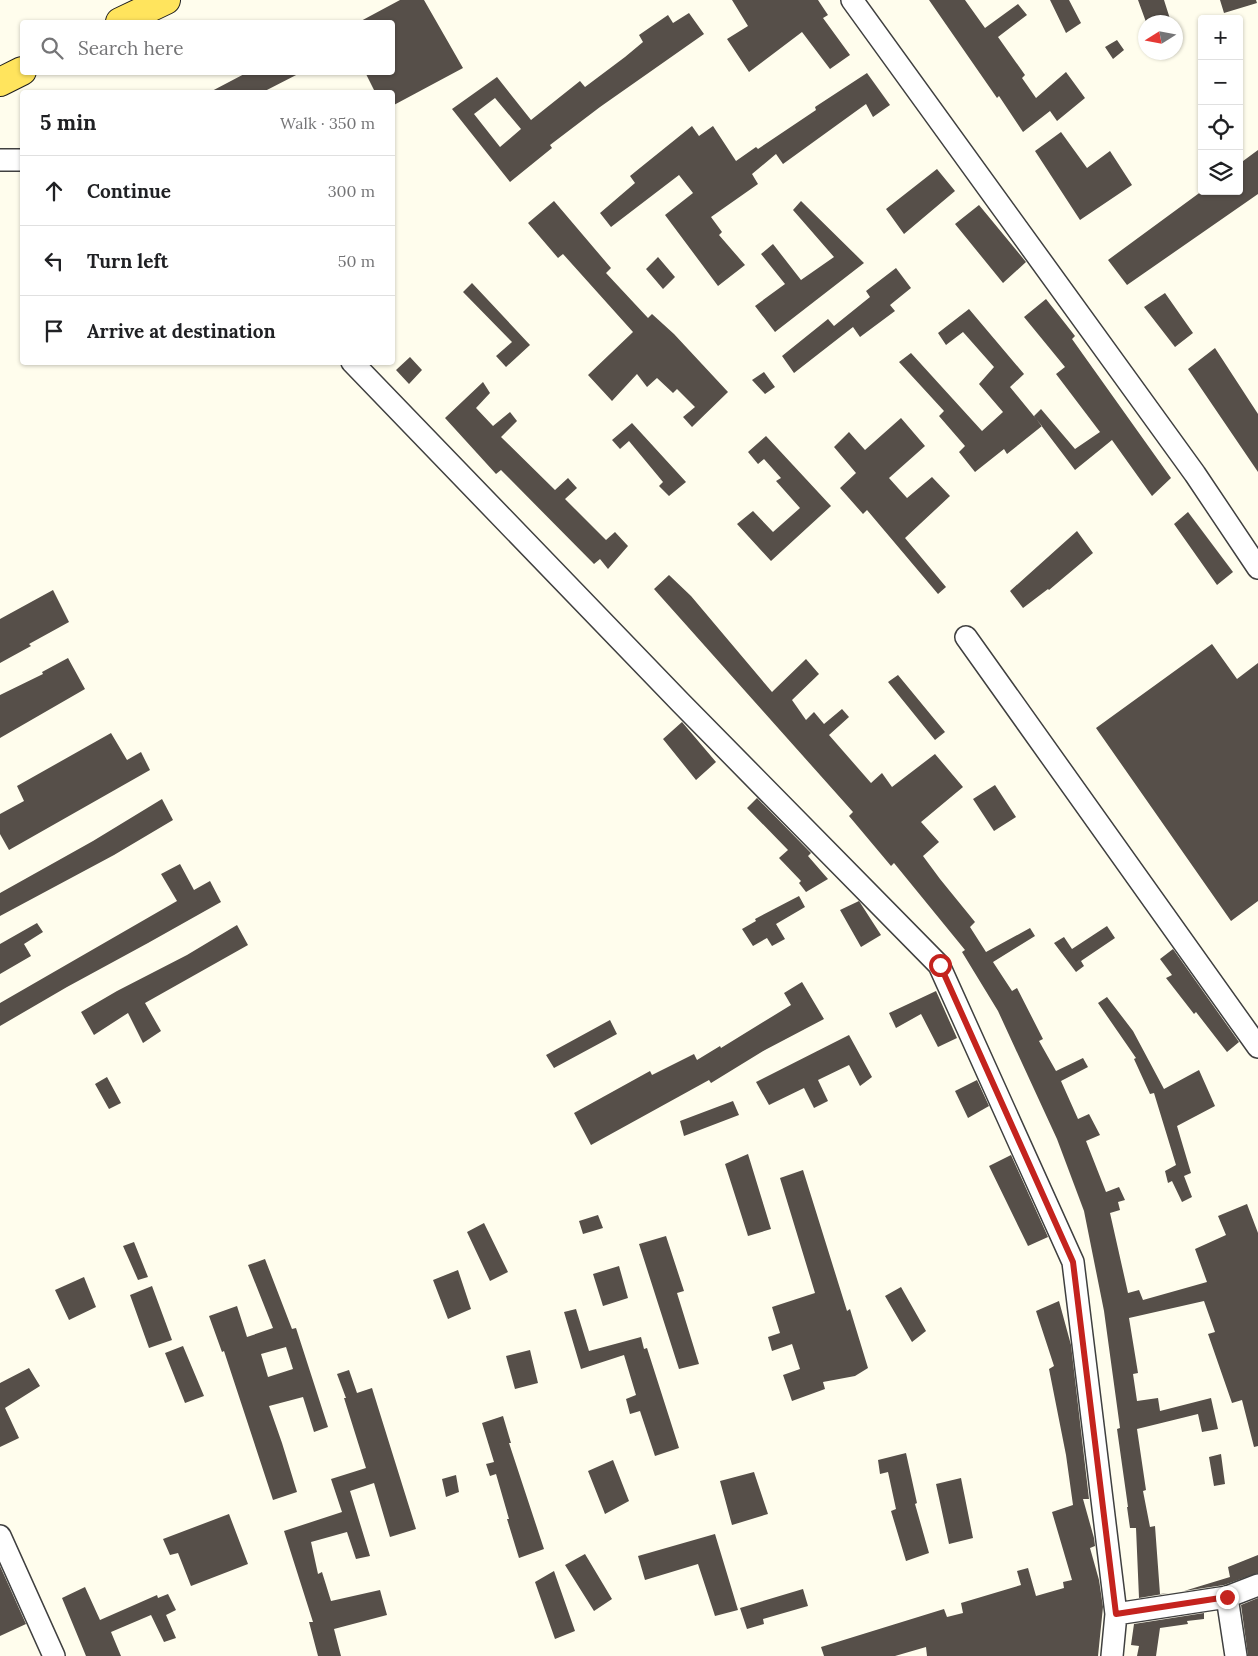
<!DOCTYPE html>
<meta charset="utf-8">
<style>
body{margin:0;font-family:Lora,serif;background:#f2f2f2;color:#202124}
.controls{position:absolute;right:15px;top:15px;display:grid;overflow:hidden;border-radius:5px;box-shadow:0 1px 4px #0004}
.controls button{width:45px;height:45px;display:grid;place-items:center;padding:0;border:0;border-bottom:1px solid #e0e0e0;background:#fff;color:#202124;font:25px sans-serif}
.compass{position:absolute;left:1138px;top:15px;width:45px;height:45px;border-radius:50%;background:#fff;box-shadow:0 1px 4px #0004;rotate:259deg}
.stop{position:absolute;width:15px;height:15px;margin:-11px;border:4px solid #c4231e;border-radius:50%;background:#fff}
.stop.end{background:#c4231e;border-color:#fff;box-shadow:0 1px 5px #0008}
.list{margin:0;padding:0;list-style:none}
h2{display:flex;justify-content:space-between;align-items:center;height:65px;margin:0;padding:0 20px;font-size:21px}
h2 small{font-size:16px;font-weight:400;color:#757577}
.list li{display:grid;grid-template-columns:32px 1fr auto;gap:15px;align-items:center;box-sizing:border-box;height:70px;padding:0 20px;border-top:1px solid #e0e0e0}
.list b{display:block;font-size:19px;white-space:nowrap}
.list em{font-size:16px;font-style:normal;color:#757577}
.icon{flex:none;width:28px;height:28px;fill:none;stroke:currentColor;stroke-width:2;stroke-linecap:round;stroke-linejoin:round}
.map{position:relative;flex:none;width:1258px;height:1656px;overflow:hidden}
.search{position:absolute;background:#fff;box-shadow:0 1px 4px #0004;left:20px;top:20px;width:375px;height:55px;display:flex;align-items:center;gap:12px;box-sizing:border-box;padding:0 18px;border-radius:5px;color:#757577;font-size:19px}
.panel{position:absolute;background:#fff;box-shadow:0 1px 4px #0004;left:20px;top:90px;width:375px;height:275px;border-radius:5px}
.map>svg:first-child{display:block}
.building{fill:#564f49;fill-rule:evenodd}
.lines{fill:none;stroke-linecap:round;stroke-linejoin:round}
.minor-casing{stroke:#404040;stroke-width:24}
.major-casing{stroke:#1e1e1e;stroke-width:30}
.minor{stroke:#fff;stroke-width:21}
.major{stroke:#ffe45d;stroke-width:28}
.route{stroke:#c4231e;stroke-width:6}
</style>
<div class="map">
<svg width="1258" height="1656" viewBox="0 0 1258 1656">
<rect width="100%" height="100%" fill="#fffded"/>
<path class="building" d="M 400,0 L 424,0 L 463,68 L 392,106 L 392,92 L 375,92 L 365,72 L 392,72 L 392,22 L 359,22 Z
M 732,0 L 818,0 L 828,15 L 823,18 L 850,55 L 830,69 L 802,32 L 749,72 L 727,39 L 748,26 Z
M 929,0 L 965,0 L 985,28 L 1018,4 L 1027,15 L 998,37 L 1025,75 L 1022,78 L 1036,98 L 1066,72 L 1085,98 L 1057,121 L 1050,111 L 1023,132 L 999,96 L 997,98 Z
M 1050,0 L 1069,0 L 1081,23 L 1066,33 Z
M 1138,0 L 1164,0 L 1171,22 L 1146,22 Z
M 1220,0 L 1256,0 L 1257,3 L 1224,13 Z
M 689,13 L 704,34 L 600,107 L 550,145 L 552,148 L 510,182 L 452,109 L 497,77 L 531,120 L 580,81 L 585,87 L 625,57 L 643,42 L 639,35 L 668,15 L 673,23 ZM 495,98 L 521,129 L 500,147 L 474,114 Z
M 1117,40 L 1124,50 L 1113,59 L 1105,47 Z
M 248,72 L 302,72 L 263,92 L 210,92 Z
M 867,73 L 890,105 L 873,117 L 866,104 L 783,164 L 776,154 L 752,174 L 758,184 L 711,217 L 722,232 L 719,235 L 745,265 L 718,286 L 665,215 L 693,193 L 679,175 L 611,227 L 600,213 L 635,183 L 630,176 L 692,126 L 699,136 L 713,126 L 736,161 L 756,147 L 758,149 L 816,110 L 815,107 Z
M 1061,132 L 1087,168 L 1110,151 L 1132,185 L 1080,220 L 1035,151 Z
M 1258,150 L 1258,194 L 1127,285 L 1108,260 L 1202,191 L 1239,191 L 1239,164 Z
M 937,169 L 955,191 L 904,234 L 886,209 Z
M 554,201 L 611,268 L 606,273 L 648,318 L 652,314 L 674,334 L 728,392 L 692,427 L 683,417 L 695,407 L 677,389 L 673,393 L 657,378 L 647,387 L 637,374 L 612,401 L 588,375 L 633,332 L 563,254 L 558,258 L 528,223 Z
M 801,201 L 864,263 L 775,332 L 755,306 L 785,284 L 761,254 L 773,244 L 801,280 L 834,257 L 793,210 Z
M 979,205 L 1026,262 L 1003,283 L 955,224 Z
M 658,257 L 675,277 L 663,289 L 646,269 Z
M 896,268 L 911,288 L 890,305 L 895,311 L 860,337 L 853,327 L 794,373 L 782,356 L 828,319 L 834,326 L 870,297 L 866,291 Z
M 472,283 L 530,345 L 506,367 L 496,356 L 512,342 L 463,292 Z
M 1165,293 L 1193,333 L 1175,347 L 1144,307 Z
M 1046,299 L 1075,336 L 1072,339 L 1171,478 L 1152,496 L 1112,440 L 1075,470 L 1034,416 L 1041,409 L 1075,449 L 1100,432 L 1056,374 L 1065,367 L 1024,317 Z
M 969,309 L 1024,374 L 1010,387 L 1042,426 L 1007,454 L 1004,449 L 975,472 L 959,452 L 965,446 L 939,416 L 944,411 L 899,362 L 911,353 L 982,431 L 1003,412 L 979,384 L 994,367 L 963,332 L 946,345 L 938,333 Z
M 1215,348 L 1258,414 L 1258,472 L 1188,369 Z
M 410,357 L 422,370 L 409,384 L 396,370 Z
M 764,372 L 775,387 L 765,394 L 752,380 Z
M 483,382 L 490,393 L 476,408 L 493,426 L 510,412 L 517,421 L 501,437 L 555,490 L 568,478 L 577,488 L 565,499 L 606,540 L 615,532 L 628,546 L 608,569 L 600,559 L 594,564 L 501,470 L 496,474 L 445,418 Z
M 901,418 L 925,446 L 889,478 L 907,498 L 932,477 L 950,496 L 905,538 L 946,587 L 938,594 L 867,510 L 863,514 L 840,488 L 856,473 L 834,447 L 849,432 L 865,450 Z
M 632,423 L 686,482 L 669,496 L 659,486 L 663,482 L 629,441 L 620,449 L 612,440 Z
M 766,436 L 831,506 L 771,561 L 737,524 L 753,511 L 773,532 L 800,508 L 776,481 L 781,478 L 764,459 L 758,464 L 748,452 Z
M 1188,512 L 1233,572 L 1217,585 L 1174,524 Z
M 1077,531 L 1093,553 L 1049,590 L 1048,589 L 1023,608 L 1010,591 Z
M 669,575 L 691,596 L 772,692 L 806,659 L 819,674 L 792,700 L 806,720 L 814,712 L 824,724 L 842,709 L 849,717 L 829,735 L 871,783 L 882,773 L 892,787 L 935,754 L 963,787 L 921,822 L 939,842 L 923,856 L 940,879 L 975,922 L 970,927 L 986,952 L 1030,928 L 1035,936 L 993,962 L 1012,991 L 1017,988 L 1043,1039 L 1039,1041 L 1056,1071 L 1083,1058 L 1088,1067 L 1061,1081 L 1078,1119 L 1089,1114 L 1100,1135 L 1086,1141 L 1106,1192 L 1119,1187 L 1125,1200 L 1118,1202 L 1120,1210 L 1110,1213 L 1128,1293 L 1139,1290 L 1143,1300 L 1207,1282 L 1195,1249 L 1226,1235 L 1218,1216 L 1247,1204 L 1258,1233 L 1258,1446 L 1254,1447 L 1242,1400 L 1232,1403 L 1208,1334 L 1215,1332 L 1204,1301 L 1129,1318 L 1138,1373 L 1133,1374 L 1137,1401 L 1158,1398 L 1160,1411 L 1211,1398 L 1218,1429 L 1202,1432 L 1198,1414 L 1137,1429 L 1146,1490 L 1143,1491 L 1150,1527 L 1155,1526 L 1160,1594 L 1169,1593 L 1139,1598 L 1136,1528 L 1130,1528 L 1127,1507 L 1128,1507 L 1117,1429 L 1120,1428 L 1104,1311 L 1084,1211 L 1057,1139 L 998,1011 L 962,952 L 965,950 L 894,863 L 891,866 L 849,816 L 853,812 L 654,589 Z
M 53,590 L 69,622 L 29,644 L 31,646 L 0,663 L 0,619 Z
M 1212,644 L 1237,679 L 1258,663 L 1258,901 L 1231,921 L 1096,728 Z
M 68,658 L 85,689 L 0,738 L 0,695 L 43,674 L 42,672 Z
M 898,675 L 945,732 L 935,740 L 888,682 Z
M 682,722 L 716,762 L 696,780 L 663,739 Z
M 111,733 L 127,760 L 141,752 L 150,770 L 9,850 L 0,834 L 0,814 L 24,801 L 17,786 Z
M 995,785 L 1016,817 L 994,831 L 973,799 Z
M 757,798 L 811,853 L 808,856 L 828,879 L 806,892 L 799,883 L 801,881 L 779,858 L 788,850 L 747,808 Z
M 162,799 L 173,820 L 114,855 L 0,916 L 0,893 L 93,841 Z
M 180,864 L 194,890 L 210,881 L 221,902 L 148,943 L 67,987 L 0,1026 L 0,1003 L 177,901 L 161,874 Z
M 799,896 L 805,907 L 776,924 L 785,939 L 772,946 L 767,938 L 753,946 L 742,929 L 756,921 L 755,919 Z
M 859,901 L 881,935 L 861,947 L 840,910 Z
M 37,923 L 43,932 L 24,944 L 31,956 L 0,974 L 0,944 Z
M 237,925 L 248,945 L 145,1003 L 161,1031 L 143,1043 L 128,1013 L 94,1035 L 81,1012 L 117,991 L 187,955 Z
M 1107,926 L 1115,938 L 1081,961 L 1084,966 L 1076,972 L 1054,943 L 1064,937 L 1072,949 Z
M 1173,949 L 1239,1042 L 1227,1052 L 1196,1012 L 1194,1014 L 1166,978 L 1172,975 L 1160,959 Z
M 802,982 L 824,1019 L 765,1050 L 711,1083 L 709,1080 L 591,1145 L 574,1113 L 650,1071 L 652,1075 L 694,1054 L 697,1060 L 720,1046 L 721,1048 L 791,1005 L 784,993 Z
M 936,991 L 957,1038 L 938,1047 L 921,1014 L 896,1028 L 889,1013 Z
M 1107,997 L 1133,1031 L 1164,1089 L 1199,1070 L 1215,1106 L 1177,1126 L 1191,1173 L 1184,1176 L 1192,1197 L 1182,1202 L 1172,1181 L 1168,1183 L 1165,1171 L 1176,1165 L 1154,1093 L 1150,1094 L 1134,1059 L 1136,1058 L 1098,1003 Z
M 610,1020 L 617,1034 L 554,1068 L 546,1055 Z
M 849,1035 L 872,1077 L 860,1086 L 849,1065 L 818,1080 L 828,1101 L 814,1108 L 804,1088 L 769,1105 L 756,1082 Z
M 107,1077 L 121,1103 L 109,1109 L 95,1084 Z
M 977,1080 L 989,1106 L 968,1118 L 955,1091 Z
M 733,1101 L 739,1115 L 684,1136 L 680,1121 Z
M 748,1154 L 771,1229 L 748,1236 L 725,1164 Z
M 1011,1155 L 1048,1237 L 1028,1246 L 989,1166 Z
M 803,1170 L 847,1311 L 850,1309 L 868,1368 L 855,1376 L 823,1382 L 825,1389 L 792,1401 L 783,1375 L 800,1369 L 792,1344 L 772,1351 L 768,1337 L 780,1333 L 772,1307 L 815,1293 L 780,1178 Z
M 598,1215 L 603,1228 L 583,1234 L 579,1221 Z
M 484,1223 L 508,1272 L 490,1281 L 467,1232 Z
M 666,1236 L 684,1291 L 677,1293 L 699,1364 L 679,1369 L 639,1244 Z
M 134,1242 L 148,1277 L 138,1280 L 123,1246 Z
M 265,1259 L 292,1329 L 296,1328 L 328,1427 L 314,1432 L 303,1397 L 269,1406 L 282,1443 L 297,1492 L 273,1500 L 224,1351 L 222,1352 L 209,1316 L 237,1306 L 247,1337 L 273,1328 L 248,1265 ZM 286,1347 L 293,1369 L 268,1377 L 261,1354 Z
M 619,1266 L 628,1298 L 603,1306 L 593,1274 Z
M 458,1270 L 471,1309 L 448,1319 L 433,1280 Z
M 84,1277 L 96,1307 L 69,1320 L 55,1290 Z
M 152,1286 L 172,1340 L 149,1348 L 130,1295 Z
M 901,1287 L 926,1331 L 912,1342 L 885,1296 Z
M 1059,1301 L 1071,1345 L 1089,1499 L 1083,1499 L 1094,1538 L 1095,1546 L 1090,1548 L 1099,1580 L 1103,1607 L 1098,1656 L 927,1656 L 926,1647 L 895,1656 L 824,1656 L 821,1647 L 944,1609 L 947,1617 L 963,1613 L 961,1603 L 1021,1585 L 1017,1571 L 1028,1568 L 1036,1596 L 1064,1588 L 1063,1582 L 1072,1580 L 1052,1512 L 1073,1505 L 1066,1455 L 1049,1369 L 1054,1366 L 1036,1311 Z
M 576,1309 L 589,1351 L 641,1337 L 644,1349 L 647,1348 L 679,1448 L 655,1456 L 640,1411 L 630,1414 L 626,1399 L 636,1395 L 624,1355 L 581,1369 L 564,1312 Z
M 183,1346 L 204,1396 L 185,1403 L 165,1353 Z
M 530,1350 L 538,1383 L 515,1389 L 506,1356 Z
M 29,1368 L 40,1386 L 5,1408 L 19,1438 L 0,1447 L 0,1383 Z
M 349,1370 L 357,1393 L 372,1388 L 416,1529 L 390,1537 L 374,1483 L 350,1491 L 370,1556 L 356,1559 L 347,1532 L 311,1542 L 318,1574 L 322,1572 L 331,1601 L 380,1590 L 387,1615 L 334,1629 L 341,1656 L 318,1656 L 309,1622 L 313,1622 L 284,1531 L 342,1512 L 331,1479 L 366,1468 L 344,1398 L 346,1398 L 337,1374 Z
M 503,1416 L 511,1443 L 509,1443 L 544,1549 L 519,1558 L 507,1519 L 509,1519 L 496,1474 L 490,1476 L 486,1464 L 494,1462 L 482,1423 Z
M 906,1453 L 917,1503 L 915,1504 L 929,1553 L 906,1561 L 891,1511 L 896,1509 L 888,1472 L 880,1474 L 878,1460 Z
M 1221,1454 L 1225,1484 L 1214,1486 L 1209,1457 Z
M 613,1460 L 629,1501 L 605,1514 L 588,1471 Z
M 754,1472 L 768,1514 L 732,1525 L 720,1481 Z
M 456,1475 L 459,1492 L 446,1497 L 442,1479 Z
M 961,1478 L 973,1538 L 949,1544 L 936,1484 Z
M 229,1514 L 248,1564 L 191,1586 L 178,1553 L 170,1555 L 163,1539 Z
M 715,1534 L 738,1610 L 715,1616 L 698,1564 L 645,1580 L 638,1556 Z
M 585,1554 L 612,1599 L 594,1611 L 565,1565 Z
M 1258,1555 L 1258,1573 L 1224,1585 L 1184,1591 L 1230,1577 L 1228,1567 Z
M 0,1566 L 26,1624 L 0,1636 Z
M 554,1571 L 575,1631 L 555,1639 L 535,1582 Z
M 85,1587 L 100,1620 L 157,1595 L 158,1598 L 168,1594 L 176,1610 L 166,1615 L 176,1638 L 164,1642 L 151,1615 L 111,1632 L 121,1656 L 86,1656 L 62,1598 Z
M 803,1589 L 808,1606 L 763,1619 L 764,1624 L 747,1629 L 740,1608 Z
M 1258,1598 L 1258,1656 L 1248,1656 L 1241,1605 Z
M 1204,1613 L 1204,1619 L 1187,1621 L 1188,1624 L 1160,1628 L 1156,1656 L 1137,1656 L 1139,1646 L 1131,1645 L 1134,1624 Z"/>
<g class="lines">
<defs>
<path id="minor" d="M 852,0 L 1195,474 L 1258,568
M 0,160 L 22,160
M 352,362 L 681,703 L 939,965 L 1073,1262 L 1116,1614 L 1112,1656
M 966,637 L 1258,1047
M 0,1536 L 54,1656
M 1227,1597 L 1236,1656
M 1116,1614 L 1227,1597 L 1258,1585"/>
<path id="major" d="M 120,22 L 166,0
M 0,82 L 22,71"/>
</defs>
<use href="#minor" class="minor-casing"/>
<use href="#major" class="major-casing"/>
<use href="#minor" class="minor"/>
<use href="#major" class="major"/>
</g>
<g class="lines">
<path class="route" d="M 940,965 L 1073,1262 L 1116,1614 L 1227,1597"/>
</g>
</svg>
<div class="controls">
<button>+</button>
<button>−</button>
<button><svg class="icon" aria-label="locate" viewBox="0 0 24 24"><circle cx="12" cy="12" r="6"/><path d="M12 2v4M12 18v4M2 12h4M18 12h4"/></svg></button>
<button><svg class="icon" aria-label="layers" viewBox="0 0 24 24"><path d="M12 4l9 5-9 5-9-5zM3 14l9 5 9-5"/></svg></button>
</div>
<svg class="compass" viewBox="-18 -18 36 36"><path d="M0-13l5 13h-10z" fill="#e53935"/><path d="M0 13l5-13h-10z" fill="#757577"/></svg>
<div class="stop" style="left:940px;top:965px"></div>
<div class="stop end" style="left:1227px;top:1597px"></div>
<div class="search"><svg class="icon" aria-label="search" viewBox="0 0 24 24"><circle cx="10" cy="10" r="6"/><path d="M15 15l6 6"/></svg>Search here</div>
<section class="panel">
<h2>5 min<small>Walk · 350 m</small></h2>
<ul class="list">
<li><svg class="icon" aria-label="ahead" viewBox="0 0 24 24"><path d="M12 20V5M6 11l6-6 6 6"/></svg><div><b>Continue</b></div><em>300 m</em></li>
<li><svg class="icon" aria-label="left" viewBox="0 0 24 24"><path d="M17 20v-9H6M10 6l-5 5 5 5"/></svg><div><b>Turn left</b></div><em>50 m</em></li>
<li><svg class="icon" aria-label="arrive" viewBox="0 0 24 24"><path d="M6 21V4h12l-3 4 3 4H6"/></svg><div><b>Arrive at destination</b></div></li>
</ul>
</section>
</div>
